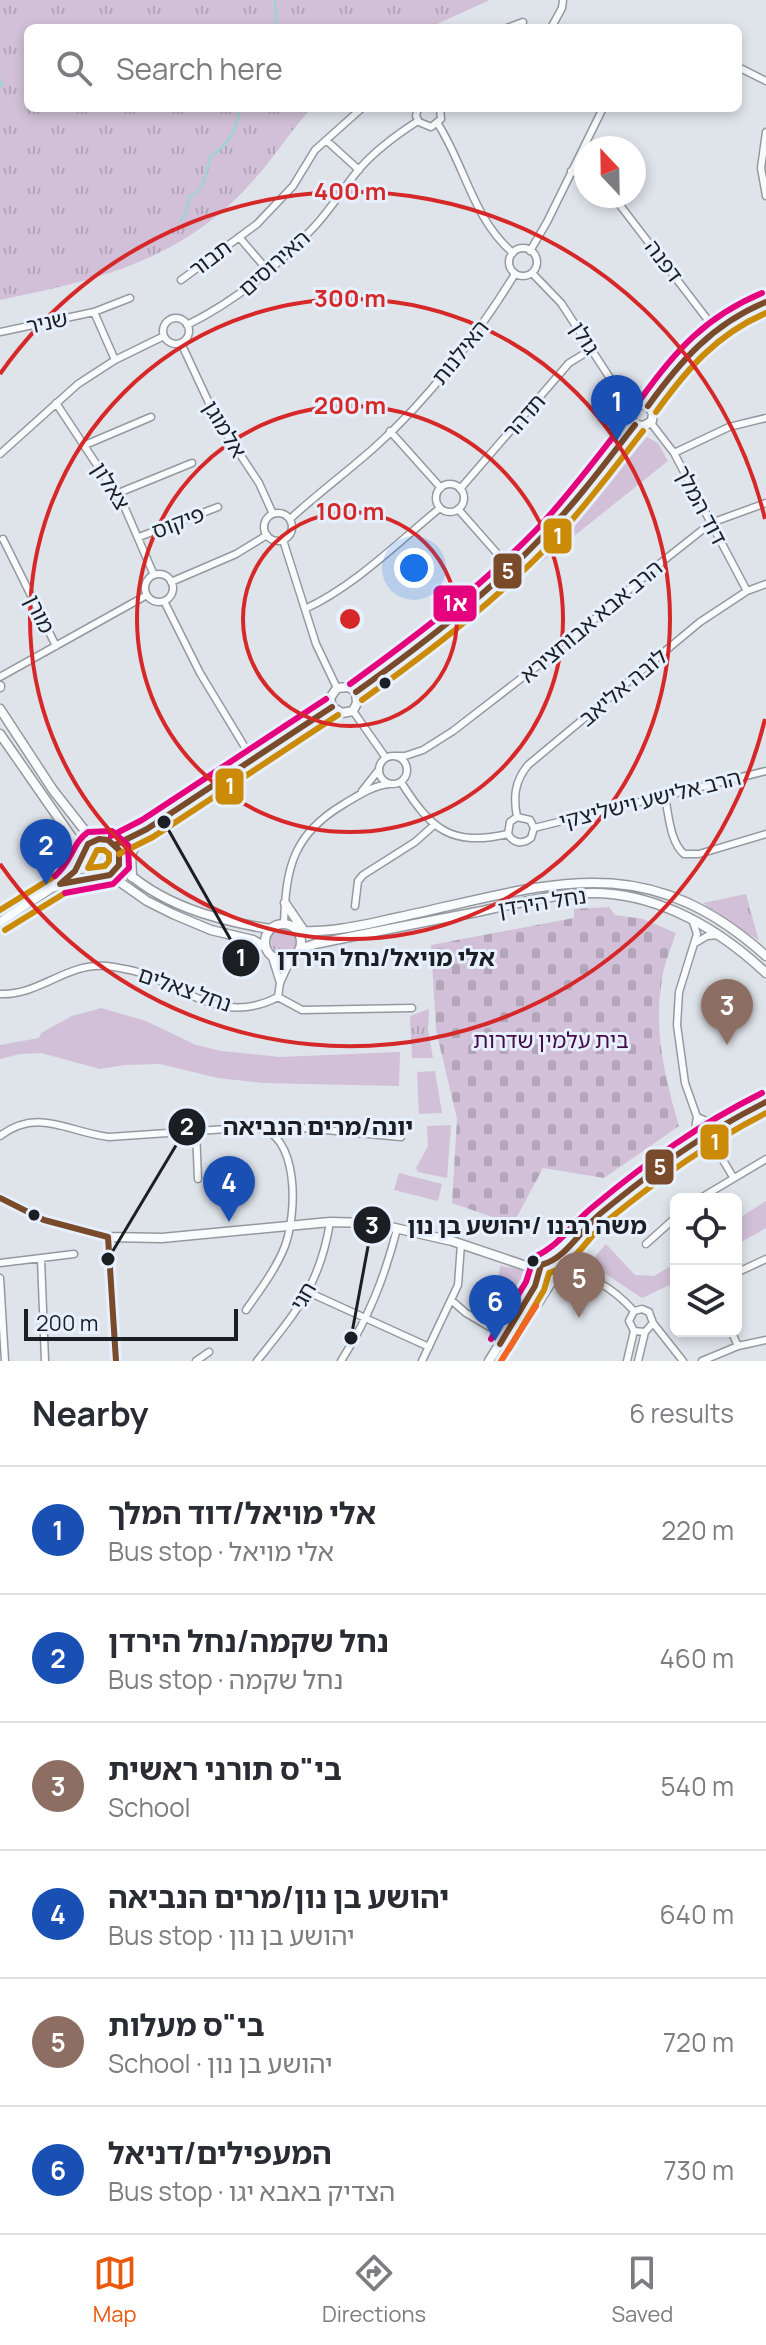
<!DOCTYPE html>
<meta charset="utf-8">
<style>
body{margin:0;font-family:Manrope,"Noto Sans Hebrew",sans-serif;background:#f7f7f7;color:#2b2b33}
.controls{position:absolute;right:24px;bottom:24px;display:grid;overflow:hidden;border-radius:12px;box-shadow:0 4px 12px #0003}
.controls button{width:72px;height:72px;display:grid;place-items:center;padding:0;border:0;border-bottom:2px solid #e1e1e2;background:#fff;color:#2b2b33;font:40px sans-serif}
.compass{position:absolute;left:574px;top:136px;width:72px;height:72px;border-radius:50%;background:#fff;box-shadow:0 4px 12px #0003;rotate:338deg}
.scale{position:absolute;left:24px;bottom:20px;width:214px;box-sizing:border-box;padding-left:8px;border:4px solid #1b1e23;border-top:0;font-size:22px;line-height:28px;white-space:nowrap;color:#1b1e23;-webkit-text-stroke:6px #e7f0fe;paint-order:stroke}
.you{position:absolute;left:414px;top:568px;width:28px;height:28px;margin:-20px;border:6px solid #fff;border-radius:50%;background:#1a73e8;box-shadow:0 0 0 12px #1a73e833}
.badge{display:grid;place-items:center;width:52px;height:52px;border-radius:50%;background:#ea580c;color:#fff;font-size:26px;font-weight:700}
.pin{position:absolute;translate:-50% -66px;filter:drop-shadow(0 2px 4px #0008)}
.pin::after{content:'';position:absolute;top:42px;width:28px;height:24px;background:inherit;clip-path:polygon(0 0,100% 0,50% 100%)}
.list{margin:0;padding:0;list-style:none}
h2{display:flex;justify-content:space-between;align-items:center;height:104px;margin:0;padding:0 32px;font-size:34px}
h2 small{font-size:26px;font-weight:400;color:#7c7c81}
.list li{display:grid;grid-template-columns:52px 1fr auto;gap:24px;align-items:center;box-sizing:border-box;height:128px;padding:0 32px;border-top:2px solid #e1e1e2}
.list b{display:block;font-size:30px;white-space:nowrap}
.list p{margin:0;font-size:26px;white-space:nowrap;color:#7c7c81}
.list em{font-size:26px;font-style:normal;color:#7c7c81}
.icon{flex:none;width:44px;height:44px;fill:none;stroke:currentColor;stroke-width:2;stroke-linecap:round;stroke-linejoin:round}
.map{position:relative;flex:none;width:766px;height:1361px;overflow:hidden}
.search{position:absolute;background:#fff;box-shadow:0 4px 12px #0003;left:24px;right:24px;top:24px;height:88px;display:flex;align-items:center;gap:20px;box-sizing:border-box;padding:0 28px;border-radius:12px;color:#7c7c81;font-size:30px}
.sheet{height:872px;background:#fff}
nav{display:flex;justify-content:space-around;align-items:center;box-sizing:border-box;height:112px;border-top:2px solid #e1e1e2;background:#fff;font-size:22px;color:#7c7c81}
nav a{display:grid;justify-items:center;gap:4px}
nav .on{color:#ea580c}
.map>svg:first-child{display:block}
.grass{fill:url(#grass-tufts)}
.cemetery{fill:url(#cemetery-stones)}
.park{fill:#d1c0d7}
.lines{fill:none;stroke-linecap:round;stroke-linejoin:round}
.stream{stroke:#98d6d2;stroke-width:2}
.street-casing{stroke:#95999f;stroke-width:9}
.secondary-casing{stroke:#95999f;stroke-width:11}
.street{stroke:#fafbfc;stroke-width:6}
.secondary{stroke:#fafbfc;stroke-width:8}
.bus-1-casing{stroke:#e7f0fe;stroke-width:12}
.bus-2-casing{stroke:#e7f0fe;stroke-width:12}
.bus-3-casing{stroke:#e7f0fe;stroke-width:12}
.bus-4-casing{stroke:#e7f0fe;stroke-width:12}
.bus-1{stroke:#7a4b2a;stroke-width:6}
.bus-2{stroke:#cb8b07;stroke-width:6}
.bus-3{stroke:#e5007d;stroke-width:6}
.bus-4{stroke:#f26522;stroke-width:6}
.ring{fill:none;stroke:#d62828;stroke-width:4}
.bus-dot{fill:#1b1e23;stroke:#e7f0fe;stroke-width:3}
.labels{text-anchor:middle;stroke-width:6;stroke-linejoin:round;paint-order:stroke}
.street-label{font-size:22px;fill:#1b1e23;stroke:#e7f0fe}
.park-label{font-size:22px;fill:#460c48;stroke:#e7f0fe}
.centre{fill:#d62828;stroke:#e7f0fe;stroke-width:4}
.ring-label{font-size:24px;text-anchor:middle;font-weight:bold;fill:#d62828;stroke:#e7f0fe;stroke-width:6;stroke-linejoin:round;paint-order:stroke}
.leader{fill:none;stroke:#1b1e23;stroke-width:3}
.callout-dot{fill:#1b1e23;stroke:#e7f0fe;stroke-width:3}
.mark-label{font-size:24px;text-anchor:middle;font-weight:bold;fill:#fff}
.callout-label{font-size:24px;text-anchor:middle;font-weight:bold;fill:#1b1e23;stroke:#e7f0fe;stroke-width:6;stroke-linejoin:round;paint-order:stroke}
.line-badge{stroke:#e7f0fe;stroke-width:3}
.badge-label{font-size:22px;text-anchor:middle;font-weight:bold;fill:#fff}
</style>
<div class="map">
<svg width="766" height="1361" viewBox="0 0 766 1361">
<defs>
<pattern id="grass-tufts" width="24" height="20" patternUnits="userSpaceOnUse" patternTransform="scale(2)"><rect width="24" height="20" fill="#d1c0d7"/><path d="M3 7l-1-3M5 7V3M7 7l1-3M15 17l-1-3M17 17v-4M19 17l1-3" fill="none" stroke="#b3a5b8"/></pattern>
<pattern id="cemetery-stones" width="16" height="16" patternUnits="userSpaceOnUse" patternTransform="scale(2)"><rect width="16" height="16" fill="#d1c0d7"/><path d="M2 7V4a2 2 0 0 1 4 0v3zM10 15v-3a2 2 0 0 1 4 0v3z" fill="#b3a5b8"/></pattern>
</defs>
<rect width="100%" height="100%" fill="#dfe4eb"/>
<path class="grass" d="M 0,0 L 490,0 L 428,28 L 28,28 L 28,108 L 312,108 C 289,132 273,160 250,184 C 181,261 97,280 0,300 Z
M 746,894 L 759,941 L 703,903 Z
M271 941a14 14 0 1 1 28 0a14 14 0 1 1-28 0Z
M 429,1009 L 428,1030 L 433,1058 L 412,1058 L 410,1016 Z"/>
<path class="cemetery" d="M 609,907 L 615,915 L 643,919 L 676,933 C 671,948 664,964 662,980 C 653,1029 665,1079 679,1126 L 604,1178 L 543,1168 L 513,1224 L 452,1203 L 457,1119 L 436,1030 L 431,945 L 574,918 L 574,909 Z"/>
<path class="park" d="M 647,437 L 658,443 L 668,461 L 524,576 Z
M 101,1008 L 146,1021 L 196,1045 L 222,1051 L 280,1057 L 400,1052 L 399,1086 L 262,1083 L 218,1078 L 160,1064 L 125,1065 L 100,1069 L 41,1053 L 20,1054 L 0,1059 L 0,1045 L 39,1038 L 41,1033 L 72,1016 Z
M 435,1071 L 442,1113 L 419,1114 L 417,1072 Z
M 451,1125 L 447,1178 L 418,1172 L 416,1168 L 428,1146 L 427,1126 Z
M 399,1173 L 442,1184 L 438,1201 L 394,1190 Z
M 766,1201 L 766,1228 L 736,1245 L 736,1220 Z
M 606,1244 L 635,1275 L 654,1276 L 676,1263 L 676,1282 L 642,1298 L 598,1269 L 592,1260 Z
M 500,1266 L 521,1269 L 527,1273 L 528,1279 L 505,1314 L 495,1309 L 507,1290 L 498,1285 Z"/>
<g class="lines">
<path class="stream" d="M 272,28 L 276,21 L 275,0
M 0,79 L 2,86
M 180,221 L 185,214 L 190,196 C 205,192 206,170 211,156 C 229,144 237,129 240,108"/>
<defs>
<path id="street" d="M 507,28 L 523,22
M 551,28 L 562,8 L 563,0
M 738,67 L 766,81
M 418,108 L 416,116 L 419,122 L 431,127 L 441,119 L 440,108
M 438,124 C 465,166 473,219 513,253
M 766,132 L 761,168 L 766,196
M 326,140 L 359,170
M 571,171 L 586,178
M 613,196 L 714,328
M 239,237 L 269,272
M509 262a14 14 0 1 1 28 0a14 14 0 1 1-28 0Z
M 530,251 L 547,222 L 603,108
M 532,273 L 561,303 L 621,395 L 634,408
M 181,280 L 257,224 L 293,186 L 315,150 L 362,108
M 94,312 L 115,360
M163 331a13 13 0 1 1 26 0a13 13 0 1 1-26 0Z
M 187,325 C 236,301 277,267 314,227 C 331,209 344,187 360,168 C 377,149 396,135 418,121
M 0,332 L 94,312 L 130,298
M 181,343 L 216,418 L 259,483 L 273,514
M 56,403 L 124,506 L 154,575
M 651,423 L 674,453 L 747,591
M 390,431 L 441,488
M 85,445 L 151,417
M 674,453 L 729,427 L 766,418
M 0,454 L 78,384 L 115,360 L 164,336
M436 498a14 14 0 1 1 28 0a14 14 0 1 1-28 0Z
M 460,489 L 569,363 L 592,349
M 116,494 L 192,463
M 458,509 L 510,568
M264 527a14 14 0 1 1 28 0a14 14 0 1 1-28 0Z
M 290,519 C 317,494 347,472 375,447 C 428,400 478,334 515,274
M 139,537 L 218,507
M 3,539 L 56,646
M 283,540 L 316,644 L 337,688
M145 588a14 14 0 1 1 28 0a14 14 0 1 1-28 0Z
M 171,582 L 236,554 L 267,535
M 164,601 L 200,673 L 246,749 L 259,753
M 305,609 C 356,585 397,543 440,508
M 0,677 L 147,595
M 353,711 L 386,758
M379 770a14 14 0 1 1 28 0a14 14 0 1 1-28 0Z
M 395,756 L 405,756 L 423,750 L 453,731 L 558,650 L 658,565 L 711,523 L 766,503
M 401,782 C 431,829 450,847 508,834
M 362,791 L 377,772
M 665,798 C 669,815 670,842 684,854 L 699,854 L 766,834
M 517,817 C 513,796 515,781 528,765 L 700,622 L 747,591 L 766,584
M 534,828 L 766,771
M 508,834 L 510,822 L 517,817 L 530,820 L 534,828
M 508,834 C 513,843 522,845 531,838 L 534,828
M 355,906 L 358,881 L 363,875 L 415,842 L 433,826
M 692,919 L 697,934 L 679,992 L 677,1025 L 685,1083 L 697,1117 L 693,1141
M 284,923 C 286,867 293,834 344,804 C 359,795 372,786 389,784
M 697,942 L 707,936 L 719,935
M 272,957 L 280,983
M 0,994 C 39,996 67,962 107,966 C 121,968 136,970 149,976 C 195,995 228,1023 278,997 L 280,983 L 291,959
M 278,997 L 302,1010 L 412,1008
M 697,1117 L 718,1126
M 196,1131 L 198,1179
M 0,1136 C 38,1107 67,1132 109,1137 L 256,1127 C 300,1134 297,1213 285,1246 C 276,1269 260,1290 246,1310
M 277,1136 L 290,1129 L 304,1128 L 401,1137
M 711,1140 L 733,1177
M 699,1199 L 766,1159
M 108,1237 L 116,1361
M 646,1244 L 676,1217
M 41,1259 L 45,1361
M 0,1263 L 74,1254
M 560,1269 C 594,1278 610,1285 634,1311
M 736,1273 L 766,1259
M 0,1278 L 5,1361
M 308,1292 L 429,1347
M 451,1300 L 466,1313 L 505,1336
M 634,1311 L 642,1309 L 649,1312 L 653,1323 L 683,1361
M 634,1311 L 629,1321 L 634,1331 L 645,1332 L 653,1323
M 731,1331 L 738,1346
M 196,1361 L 209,1352
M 257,1361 C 296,1312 320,1285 330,1222
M 341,1361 C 369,1317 384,1279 397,1229
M 422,1361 L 458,1285 L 461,1244
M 627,1361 L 634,1331
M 638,1361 L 645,1332
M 702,1361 L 738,1346 L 766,1340"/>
<path id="secondary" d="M 648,406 C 682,358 709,323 766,302
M 635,425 L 644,426 L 652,421 L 653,413 L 648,406
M 635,425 L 631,418 L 632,409 L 640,404 L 648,406
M 0,686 L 0,687
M 356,692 C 432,638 508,579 570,507 C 592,481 613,453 635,425
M 332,707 L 342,713 L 353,711 L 357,703 L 356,692
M 332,707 L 330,698 L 337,688 L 349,687 L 356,692
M 0,709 L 53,790 L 93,841
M 0,734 L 82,852
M 115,845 L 147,829 L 332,707
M 119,865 C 160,905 215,920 270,929
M 110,875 L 147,901 L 173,914 L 211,930 L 253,940 L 265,947
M 132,877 L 131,854 L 142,834
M 60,879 C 71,865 72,852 67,836
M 285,903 L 302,928
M 0,922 L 70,876 C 86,862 80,836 108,840 L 119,850 L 119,865 L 110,875 L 79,879 L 52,888
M265 942a18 18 0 1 1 36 0a18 18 0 1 1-36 0Z
M 299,931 C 333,933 367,924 400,917 C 545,886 642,844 766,956
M 300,949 L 315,944 C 369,933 423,922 477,912 C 509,905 541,897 574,894 C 646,886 715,925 766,973
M 0,1198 L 44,1220 L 108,1237 L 162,1238 L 330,1222 L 373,1223 L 452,1241 L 538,1270
M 582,1243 L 579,1259 L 591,1278
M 553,1262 C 572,1237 596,1217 620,1197 C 666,1160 712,1126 766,1102
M 559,1267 C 575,1245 596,1228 616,1210 C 663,1171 711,1138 766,1112
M 489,1361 L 535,1286 L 540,1266 L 547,1262 L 555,1263 L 560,1269 L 559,1278 L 550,1284 L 501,1361"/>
</defs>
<use href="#street" class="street-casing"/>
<use href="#secondary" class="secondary-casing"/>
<use href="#street" class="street"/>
<use href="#secondary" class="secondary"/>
<defs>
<path id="bus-1" d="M 648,406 C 681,360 713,324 766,302
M 356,692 C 423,644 488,594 545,534 C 578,500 606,462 635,425
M 99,839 L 108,840 L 119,850 L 119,865 L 110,875 L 60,884 L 75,871 L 88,844 Z
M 115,845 L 147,829 L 332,707
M 0,1198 L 44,1220 L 108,1237
M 108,1237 L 116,1361
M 500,1344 L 535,1286 L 541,1265 C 566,1259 581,1229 601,1213 C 656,1168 702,1134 766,1102"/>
<path id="bus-2" d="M 656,412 C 687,369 717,334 766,313
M 362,700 C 430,651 496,601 554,540 C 586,506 614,468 643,431
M 97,850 L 104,850 L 109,854 L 109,861 L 105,866 L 88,868 Z
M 119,854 L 153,837 L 338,715
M 0,910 L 55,876
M 5,930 L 65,893
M 509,1349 L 544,1290 L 549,1273 C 573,1267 589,1235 608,1220 C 659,1179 707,1143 766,1113"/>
<path id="bus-3" d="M 640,400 C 675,351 705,317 762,293
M 350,684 C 416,636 481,587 538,528 C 570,494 598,456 627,419
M 111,836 L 142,820 L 326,699
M 55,876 C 72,862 72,843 88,832 L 112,831 L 128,845 L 129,868 L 113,884 L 65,893
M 491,1339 L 526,1282 L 534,1257 C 561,1245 571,1224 594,1206 C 648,1161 698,1125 762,1093"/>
<path id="bus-4" d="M 501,1361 L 536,1306"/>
</defs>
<use href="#bus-1" class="bus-1-casing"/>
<use href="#bus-2" class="bus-2-casing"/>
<use href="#bus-3" class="bus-3-casing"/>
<use href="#bus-4" class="bus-4-casing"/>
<use href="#bus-1" class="bus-1"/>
<use href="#bus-2" class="bus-2"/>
<use href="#bus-3" class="bus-3"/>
<use href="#bus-4" class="bus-4"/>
</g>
<g class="ring">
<circle cx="350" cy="619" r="107"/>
<circle cx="350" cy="619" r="213"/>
<circle cx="350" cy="619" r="320"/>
<path d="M765 719A427 427 0 0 1 0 864M0 374A427 427 0 0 1 765 519"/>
</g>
<g class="bus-dot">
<circle cx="385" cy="683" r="7"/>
<circle cx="34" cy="1215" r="7"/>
<circle cx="533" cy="1261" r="7"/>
</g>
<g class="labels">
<g class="street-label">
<text transform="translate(210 258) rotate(-37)" y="8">תבור</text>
<text transform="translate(664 261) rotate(53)" y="8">דפנה</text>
<text transform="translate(274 263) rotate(-42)" y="8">האירוסים</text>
<text transform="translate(47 322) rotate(-12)" y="8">שניר</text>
<text transform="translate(585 338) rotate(57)" y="8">גולן</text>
<text transform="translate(460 352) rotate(-51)" y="8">האילנות</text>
<text transform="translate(524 416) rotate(-49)" y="8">תדהר</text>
<text transform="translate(225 429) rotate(59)" y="8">אלמוגן</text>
<text transform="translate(111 486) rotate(58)" y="8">צאלון</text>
<text transform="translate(701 505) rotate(62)" y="8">דוד המלך</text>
<text transform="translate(178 522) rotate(-21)" y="8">פיקוס</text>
<text transform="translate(40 614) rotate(64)" y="8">מורן</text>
<text transform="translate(591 621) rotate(-40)" y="8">הרב אבא אבוחצירא</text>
<text transform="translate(623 687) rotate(-40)" y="8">לובה אליאב</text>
<text transform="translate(650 799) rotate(-14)" y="8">הרב אלישע וישליצקי</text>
<text transform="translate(542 902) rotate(-9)" y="8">נחל הירדן</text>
<text transform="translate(185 989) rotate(19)" y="8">נחל צאלים</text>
<text transform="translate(303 1296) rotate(-60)" y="8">חגי</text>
</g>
<g class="park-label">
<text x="551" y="1048">בית עלמין שדרות</text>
</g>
</g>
<circle cx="350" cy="619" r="12" class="centre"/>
<g class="ring-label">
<text x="350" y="200">400 m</text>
<text x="350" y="307">300 m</text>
<text x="350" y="414">200 m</text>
<text x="350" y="520">100 m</text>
</g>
<path class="leader" d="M164 822L241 958M108 1259L187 1127M351 1338L372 1225"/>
<g class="callout-dot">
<circle cx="164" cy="822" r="8"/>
<circle cx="108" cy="1259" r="8"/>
<circle cx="351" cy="1338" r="8"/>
<circle cx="241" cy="958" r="20"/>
<circle cx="187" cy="1127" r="20"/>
<circle cx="372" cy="1225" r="20"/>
</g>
<g class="mark-label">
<text x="241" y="966">1</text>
<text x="187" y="1135">2</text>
<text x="372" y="1234">3</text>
</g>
<g class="callout-label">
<text x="386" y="966">אלי מויאל/נחל הירדן</text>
<text x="318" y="1135">יונה/מרים הנביאה</text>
<text x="527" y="1234">משה רבנו /יהושע בן נון</text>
</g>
<g class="line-badge">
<rect x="542" y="517" width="31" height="38" rx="8" fill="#cb8b07"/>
<rect x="492" y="552" width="31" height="38" rx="8" fill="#7a4b2a"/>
<rect x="432" y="584" width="46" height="39" rx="8" fill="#e5007d"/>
<rect x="214" y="767" width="31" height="39" rx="8" fill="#cb8b07"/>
<rect x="699" y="1123" width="31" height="38" rx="8" fill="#cb8b07"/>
<rect x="644" y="1148" width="31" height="38" rx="8" fill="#7a4b2a"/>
</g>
<g class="badge-label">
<text x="558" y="544">1</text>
<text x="508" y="579">5</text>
<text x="455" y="611">1א</text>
<text x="230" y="794">1</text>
<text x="715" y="1150">1</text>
<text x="660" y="1175">5</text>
</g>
</svg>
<div class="controls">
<button><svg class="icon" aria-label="locate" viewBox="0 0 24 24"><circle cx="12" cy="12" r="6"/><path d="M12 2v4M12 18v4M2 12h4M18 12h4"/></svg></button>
<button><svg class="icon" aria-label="layers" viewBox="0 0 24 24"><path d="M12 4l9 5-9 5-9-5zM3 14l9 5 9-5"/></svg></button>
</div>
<svg class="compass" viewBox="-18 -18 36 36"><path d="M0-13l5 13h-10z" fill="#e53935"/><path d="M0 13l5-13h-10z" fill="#7c7c81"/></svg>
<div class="scale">200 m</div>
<div class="you"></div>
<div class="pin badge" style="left:617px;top:441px;background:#1a4fb4">1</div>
<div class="pin badge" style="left:46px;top:885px;background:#1a4fb4">2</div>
<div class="pin badge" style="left:727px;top:1045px;background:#8d6e63">3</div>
<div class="pin badge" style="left:229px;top:1222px;background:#1a4fb4">4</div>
<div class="pin badge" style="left:579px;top:1318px;background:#8d6e63">5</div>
<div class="pin badge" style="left:495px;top:1341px;background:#1a4fb4">6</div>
<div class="search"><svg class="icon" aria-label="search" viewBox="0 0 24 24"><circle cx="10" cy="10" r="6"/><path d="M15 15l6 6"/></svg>Search here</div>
</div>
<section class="sheet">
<h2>Nearby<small>6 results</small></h2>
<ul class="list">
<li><span class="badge" style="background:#1a4fb4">1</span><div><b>אלי מויאל/דוד המלך</b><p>Bus stop · אלי מויאל</p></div><em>220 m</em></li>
<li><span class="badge" style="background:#1a4fb4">2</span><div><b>נחל שקמה/נחל הירדן</b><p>Bus stop · נחל שקמה</p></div><em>460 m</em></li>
<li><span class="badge" style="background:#8d6e63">3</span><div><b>בי&quot;ס תורני ראשית</b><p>School</p></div><em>540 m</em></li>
<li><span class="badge" style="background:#1a4fb4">4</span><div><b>יהושע בן נון/מרים הנביאה</b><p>Bus stop · יהושע בן נון</p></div><em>640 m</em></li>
<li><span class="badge" style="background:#8d6e63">5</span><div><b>בי&quot;ס מעלות</b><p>School · יהושע בן נון</p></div><em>720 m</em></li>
<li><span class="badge" style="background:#1a4fb4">6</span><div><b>המעפילים/דניאל</b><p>Bus stop · הצדיק באבא יגו</p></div><em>730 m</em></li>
</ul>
</section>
<nav>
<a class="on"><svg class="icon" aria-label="map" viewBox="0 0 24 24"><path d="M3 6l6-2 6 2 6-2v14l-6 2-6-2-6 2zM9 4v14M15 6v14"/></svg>Map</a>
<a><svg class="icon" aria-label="directions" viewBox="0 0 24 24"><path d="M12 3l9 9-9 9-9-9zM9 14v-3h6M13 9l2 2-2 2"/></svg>Directions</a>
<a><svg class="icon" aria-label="saved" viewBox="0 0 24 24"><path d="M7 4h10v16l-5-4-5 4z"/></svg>Saved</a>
</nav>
